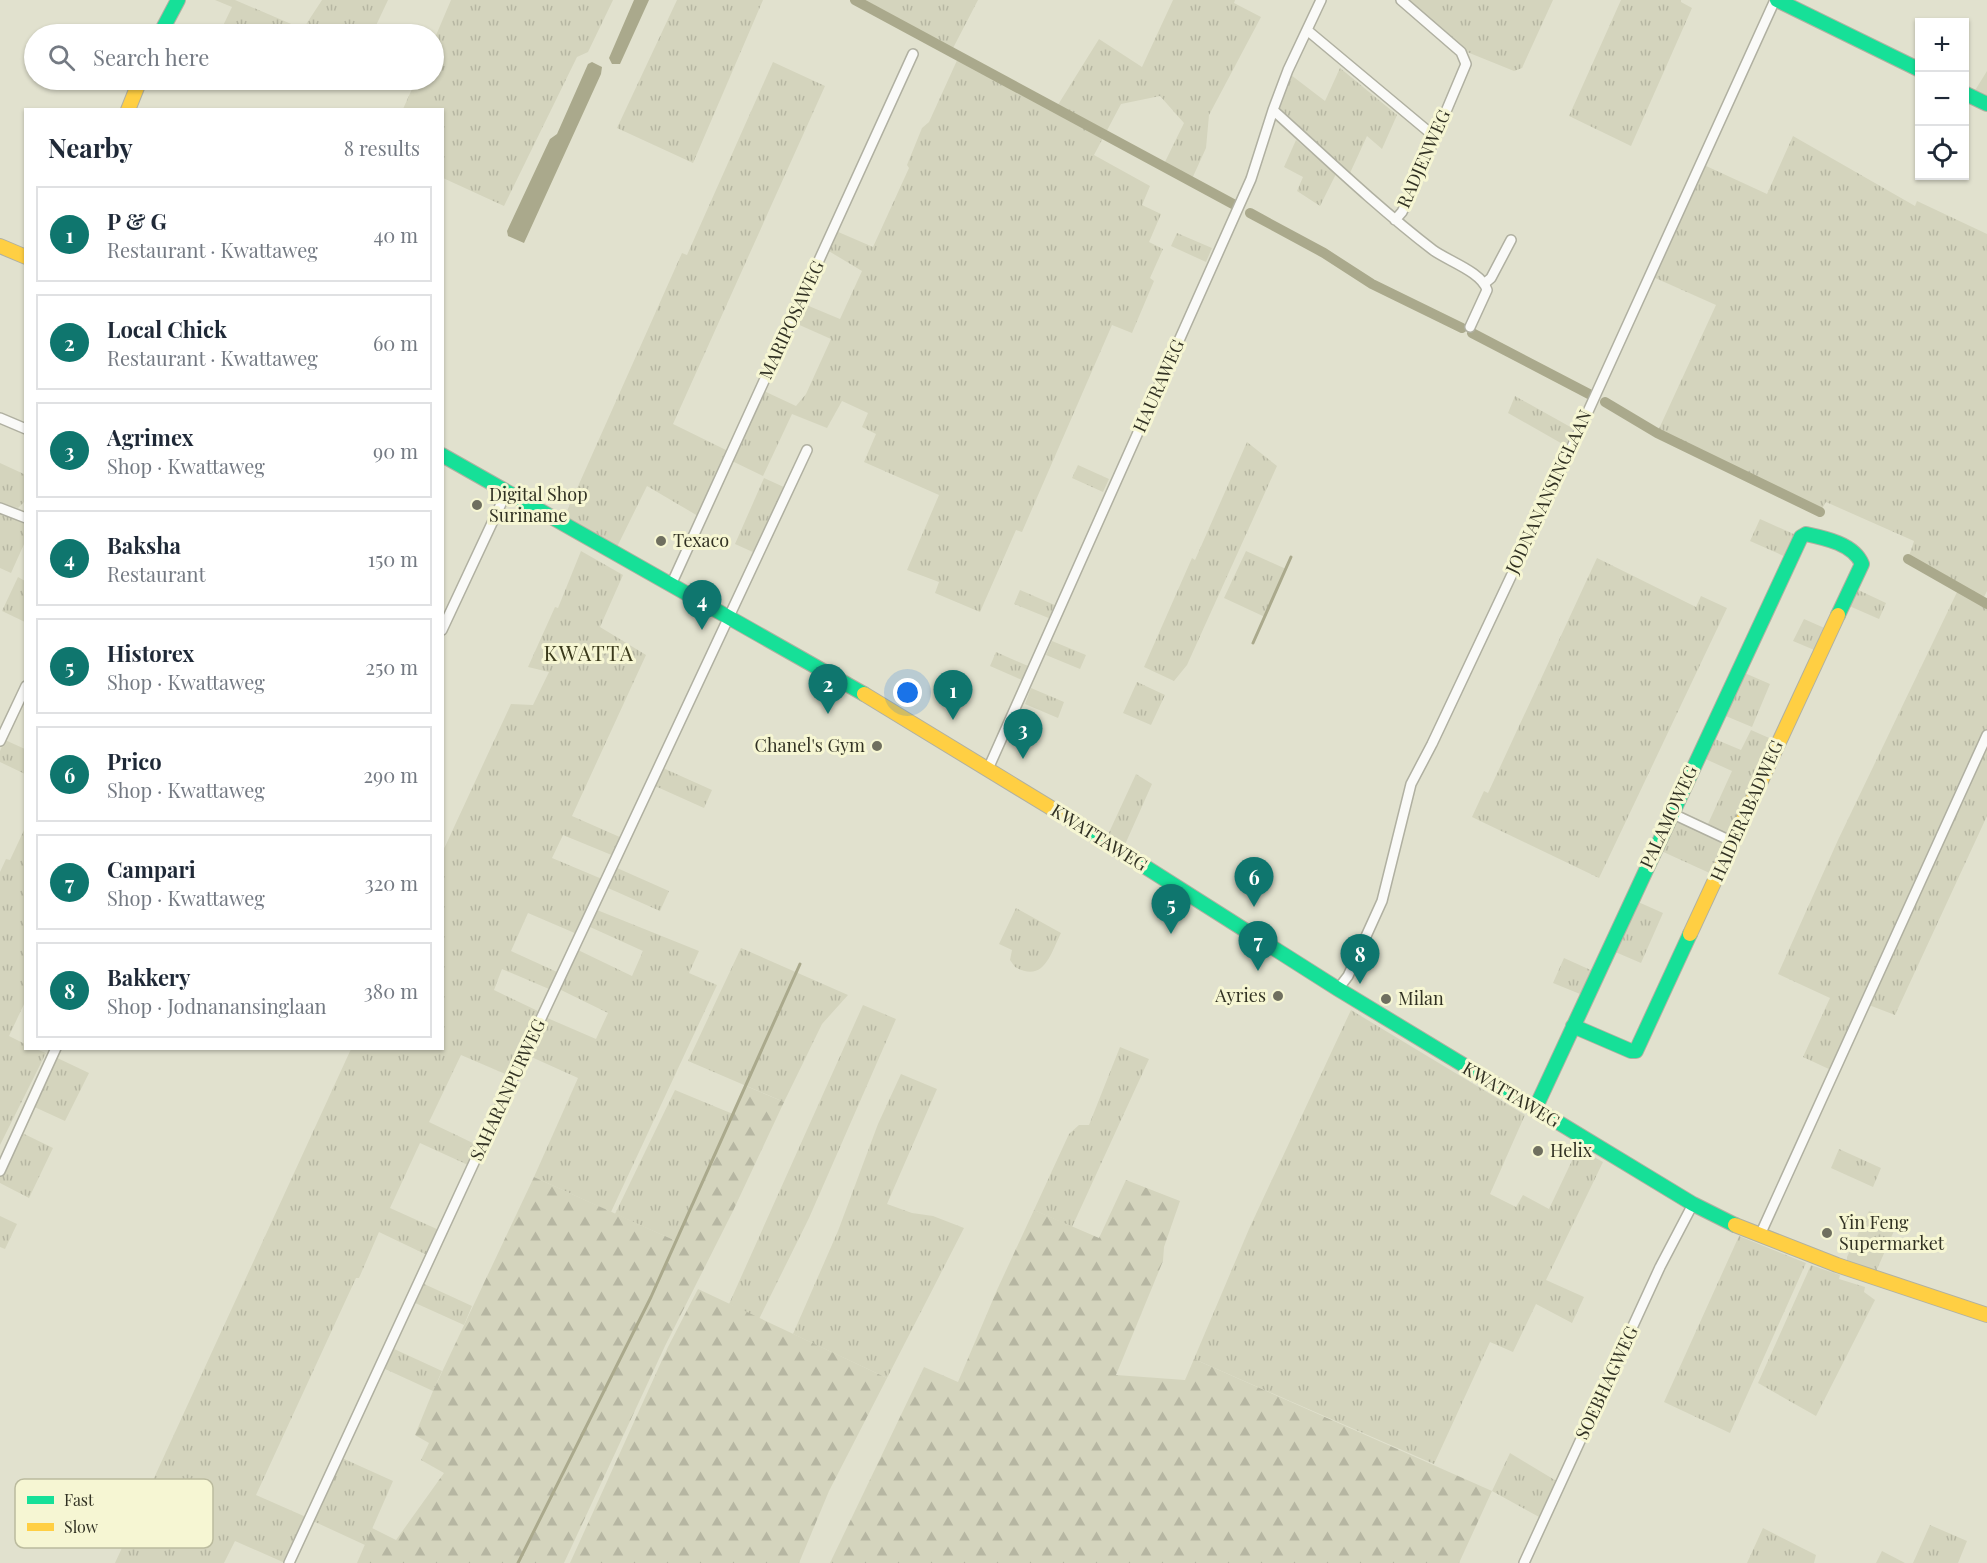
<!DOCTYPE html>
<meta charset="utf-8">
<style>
body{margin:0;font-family:"Playfair Display",serif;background:#f2f2f3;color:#1f2937}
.controls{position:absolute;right:18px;top:18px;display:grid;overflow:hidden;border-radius:0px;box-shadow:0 2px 4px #0004}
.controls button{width:54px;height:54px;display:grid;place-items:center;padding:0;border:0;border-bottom:2px solid #e0e1e3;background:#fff;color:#1f2937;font:30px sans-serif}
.you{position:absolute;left:908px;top:693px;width:21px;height:21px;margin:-15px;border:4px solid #fff;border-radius:50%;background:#1a73e8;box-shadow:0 0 0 9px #1a73e833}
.badge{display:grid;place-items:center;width:39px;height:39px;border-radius:50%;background:#0f766e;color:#fff;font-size:20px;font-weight:700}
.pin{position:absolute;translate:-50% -50px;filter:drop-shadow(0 2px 3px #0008)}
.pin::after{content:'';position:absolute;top:32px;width:21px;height:18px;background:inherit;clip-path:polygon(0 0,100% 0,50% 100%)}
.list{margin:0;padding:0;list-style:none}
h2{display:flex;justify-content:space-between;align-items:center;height:78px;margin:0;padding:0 24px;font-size:26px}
h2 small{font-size:20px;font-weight:400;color:#747a83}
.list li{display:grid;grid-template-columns:39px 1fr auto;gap:18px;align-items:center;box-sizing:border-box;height:96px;margin:0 12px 12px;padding:0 12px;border:2px solid #e0e1e3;border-radius:0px}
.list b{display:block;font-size:22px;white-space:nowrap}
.list p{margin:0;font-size:20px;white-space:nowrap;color:#747a83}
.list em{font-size:20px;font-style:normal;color:#747a83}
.icon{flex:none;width:33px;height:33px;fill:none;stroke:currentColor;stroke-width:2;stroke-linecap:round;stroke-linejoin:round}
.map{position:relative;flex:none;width:1987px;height:1563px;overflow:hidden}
.search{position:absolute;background:#fff;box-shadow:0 2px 4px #0004;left:24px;top:24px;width:420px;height:66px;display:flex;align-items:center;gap:15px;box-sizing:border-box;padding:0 21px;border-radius:33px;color:#747a83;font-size:22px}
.panel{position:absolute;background:#fff;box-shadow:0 2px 4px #0004;left:24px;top:108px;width:420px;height:942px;border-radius:0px}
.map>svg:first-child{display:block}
.grass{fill:url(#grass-tufts)}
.forest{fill:url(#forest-firs)}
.water{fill:#aaa98c}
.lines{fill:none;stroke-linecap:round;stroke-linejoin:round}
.stream{stroke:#aaa98c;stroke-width:3}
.canal{stroke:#aaa98c;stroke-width:10}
.street-casing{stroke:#b0b0a1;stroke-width:12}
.fast-casing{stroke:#b0b0a1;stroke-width:16}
.slow-casing{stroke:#b0b0a1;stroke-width:16}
.street{stroke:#fafaf8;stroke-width:9}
.fast{stroke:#16e098;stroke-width:14}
.slow{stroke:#ffcf43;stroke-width:14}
.poi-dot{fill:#6f6f5f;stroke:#f6f6d3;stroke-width:2}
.labels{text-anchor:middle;stroke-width:6;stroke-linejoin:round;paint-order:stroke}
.street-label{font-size:18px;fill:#313123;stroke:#f6f6d3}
.poi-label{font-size:18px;fill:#313123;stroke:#f6f6d3;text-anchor:start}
.quarter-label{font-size:21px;letter-spacing:1.5px;fill:#3b3a1c;stroke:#f6f6d3}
.key{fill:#f6f6d3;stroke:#bbbb9e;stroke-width:1.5}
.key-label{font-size:16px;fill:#313123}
</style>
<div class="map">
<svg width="1987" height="1563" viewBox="0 0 1987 1563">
<defs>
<pattern id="grass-tufts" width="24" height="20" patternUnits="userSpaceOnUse" patternTransform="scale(1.5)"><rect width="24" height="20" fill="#d4d4bd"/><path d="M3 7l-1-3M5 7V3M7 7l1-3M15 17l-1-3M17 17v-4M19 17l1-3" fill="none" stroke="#b6b6a2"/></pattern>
<pattern id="forest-firs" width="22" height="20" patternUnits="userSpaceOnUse" patternTransform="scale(1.5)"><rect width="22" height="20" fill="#d4d4bd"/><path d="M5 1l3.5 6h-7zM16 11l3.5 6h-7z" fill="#b6b6a2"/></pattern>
</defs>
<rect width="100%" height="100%" fill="#e1e1ce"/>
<path class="grass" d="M 215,0 L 235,0 L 303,29 L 322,0 L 388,0 L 372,34 L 358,34 L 343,30 L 341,34 L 219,34 L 232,7 Z
M 451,0 L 613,0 L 588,52 L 577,57 L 504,206 L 443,178 L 442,110 L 403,109 L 416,80 L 434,80 L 434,40 Z
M 677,0 L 763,0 L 693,163 L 617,128 Z
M 855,0 L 978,0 L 951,52 Z
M 1173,0 L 1235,0 L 1234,3 L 1261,17 L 1209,115 L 1206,148 L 1191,181 L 1163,166 L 1184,123 L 1160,96 L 1121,104 L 1094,155 L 1150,186 L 1142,205 L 1161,214 L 1149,242 L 1163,249 L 1150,278 L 1154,281 L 1132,333 L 1112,325 L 1022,532 L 1016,530 L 980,612 L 935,593 L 939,582 L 907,570 L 939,495 L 864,462 L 876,434 L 862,427 L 868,413 L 842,401 L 827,428 L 792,414 L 763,476 L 732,461 L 764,391 L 796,406 L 806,394 L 831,339 L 795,323 L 804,304 L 840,319 L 862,271 L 827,250 L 836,231 L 873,247 L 909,168 L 907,165 L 922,128 L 929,122 L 959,56 L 1056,108 L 1099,39 L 1142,67 Z
M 1405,0 L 1553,0 L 1522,68 L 1514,71 L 1467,52 Z
M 1621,0 L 1681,0 L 1681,2 L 1692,8 L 1631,146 L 1569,116 Z
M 773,62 L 825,86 L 673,424 L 728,451 L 698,516 L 647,486 L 615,551 L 563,520 L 682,253 L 687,255 Z
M 1340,68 L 1397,115 L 1382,149 L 1367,136 L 1350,173 L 1279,112 L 1277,108 L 1291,75 L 1325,101 Z
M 1987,71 L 1987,98 L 1974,92 Z
M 1793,136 L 1915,206 L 1917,201 L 1987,234 L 1987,591 L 1982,601 L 1987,604 L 1987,816 L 1895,1015 L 1861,1002 L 1831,1070 L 1803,1057 L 1830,998 L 1778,974 L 1838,840 L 1959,588 L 1908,559 L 1914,541 L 1826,502 L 1820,512 L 1657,433 L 1716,305 L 1653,277 L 1704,165 L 1767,194 Z
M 1296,140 L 1336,174 L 1320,206 L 1297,191 L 1303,177 L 1284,167 Z
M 1177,233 L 1212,248 L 1206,262 L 1171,246 Z
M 1515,396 L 1574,429 L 1566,446 L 1508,413 Z
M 1247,442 L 1277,466 L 1187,665 L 1174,681 L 1144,667 L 1192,558 L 1195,560 Z
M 0,463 L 26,475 L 25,501 L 18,508 L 0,503 Z
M 1078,465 L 1109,479 L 1103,492 L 1072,478 Z
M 764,478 L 786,488 L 755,553 L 735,544 Z
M 0,511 L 25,523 L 25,542 L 11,573 L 0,568 Z
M 1760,519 L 1796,535 L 1786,557 L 1750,541 Z
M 581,551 L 623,575 L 600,627 L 646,655 L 572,816 L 622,838 L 614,856 L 563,835 L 552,858 L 602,879 L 577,934 L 528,913 L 511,951 L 557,972 L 549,989 L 502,969 L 494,990 L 540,1012 L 510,1076 L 461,1055 L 429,1122 L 477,1145 L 468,1165 L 420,1143 L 390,1208 L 439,1230 L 427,1255 L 379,1232 L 359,1278 L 356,1278 L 256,1495 L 306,1517 L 285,1563 L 235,1541 L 224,1563 L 115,1563 L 351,1049 L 442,1048 L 443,851 L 511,704 L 533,705 L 549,672 L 528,667 L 555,607 L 558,608 Z
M 1246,551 L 1286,569 L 1265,617 L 1224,598 Z
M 1597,558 L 1696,607 L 1701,596 L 1727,608 L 1599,878 L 1472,817 L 1484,791 L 1488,793 Z
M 18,577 L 25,581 L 25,622 L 2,611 Z
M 1854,588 L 1886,603 L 1879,619 L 1847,605 Z
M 1020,590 L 1057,606 L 1051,619 L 1014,604 Z
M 1804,619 L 1829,630 L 1819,652 L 1793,641 Z
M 1052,641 L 1086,655 L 1080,669 L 1046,655 Z
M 996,652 L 1028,666 L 1022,680 L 990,666 Z
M 1740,671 L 1770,684 L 1752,727 L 1721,714 Z
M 1137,682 L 1165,695 L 1151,725 L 1123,713 Z
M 1031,688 L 1064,702 L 1058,718 L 1025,704 Z
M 1751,730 L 1776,741 L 1734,833 L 1728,835 L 1707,826 L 1732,771 L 1701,757 L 1710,737 L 1741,750 Z
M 5,740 L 25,749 L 25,774 L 0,762 L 0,751 Z
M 663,768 L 712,790 L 704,808 L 655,786 Z
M 1136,774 L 1152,784 L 1123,849 L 1106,839 Z
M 1675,819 L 1725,842 L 1714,875 L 1659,850 Z
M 25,828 L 25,1002 L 9,1036 L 25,1044 L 26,1048 L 36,1049 L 46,1053 L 0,1145 L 0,872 L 6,859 L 10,860 Z
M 617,868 L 669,891 L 660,911 L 608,888 Z
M 1636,901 L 1663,913 L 1641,963 L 1613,951 Z
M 1016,908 L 1061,933 C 1050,955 1044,983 1015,967 L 1010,960 L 1012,950 L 999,944 Z
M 597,910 L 699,951 L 689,973 L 717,985 L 611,1212 L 534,1177 L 578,1078 L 527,1055 L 545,1017 L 596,1039 L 608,1013 L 559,989 L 578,950 L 632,976 L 643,951 L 590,927 Z
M 741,948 L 848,995 L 822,1024 L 784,1102 L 688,1061 Z
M 1564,958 L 1595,972 L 1585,996 L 1553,983 Z
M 863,1005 L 896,1019 L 809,1218 L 759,1319 L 729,1304 Z
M 1351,1010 L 1525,1115 L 1490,1194 L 1516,1207 L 1523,1195 L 1549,1209 L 1578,1148 L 1603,1162 L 1546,1280 L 1584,1297 L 1572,1323 L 1536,1304 L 1513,1352 L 1490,1342 L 1434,1464 L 1194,1359 L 1249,1229 Z
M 1120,1047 L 1149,1059 L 1072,1227 L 1034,1210 L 1069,1134 L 1079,1125 L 1089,1125 Z
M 51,1055 L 89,1073 L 65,1121 L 28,1104 Z
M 901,1074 L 937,1089 L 887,1204 L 912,1213 L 933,1216 L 964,1228 L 887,1378 L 793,1334 L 838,1231 L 878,1124 Z
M 675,1090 L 733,1114 L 676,1241 L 615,1214 Z
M 16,1130 L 53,1148 L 29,1198 L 0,1183 L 0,1163 Z
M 1839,1149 L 1881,1168 L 1873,1187 L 1831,1168 Z
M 1869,1211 L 1898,1222 L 1874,1276 L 1847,1266 L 1847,1257 Z
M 0,1216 L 17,1224 L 5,1249 L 0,1247 Z
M 1739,1236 L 1806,1263 L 1730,1433 L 1664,1402 Z
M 1811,1265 L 1840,1275 L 1839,1279 L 1865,1287 L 1864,1292 L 1875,1300 L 1816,1416 L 1758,1383 Z
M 422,1283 L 472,1306 L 464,1325 L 413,1302 Z
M 392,1348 L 442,1371 L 433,1391 L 383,1368 Z
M 1510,1453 L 1558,1482 L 1541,1518 L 1492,1491 Z
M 342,1458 L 393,1481 L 365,1545 L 313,1521 Z
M 1930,1525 L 1967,1541 L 1958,1563 L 1913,1563 Z
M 1763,1528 L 1816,1555 L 1814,1563 L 1747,1563 Z
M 1882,1551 L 1905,1563 L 1876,1563 Z"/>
<path class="forest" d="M 746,1086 L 784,1102 L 732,1213 L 665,1346 L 564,1563 L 357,1563 L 372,1528 L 396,1540 L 444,1473 L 421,1460 L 429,1443 L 415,1435 L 433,1391 L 534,1177 L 676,1241 Z
M 1126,1180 L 1180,1201 L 1164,1247 L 1163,1261 L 1116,1375 L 1185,1380 L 1194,1359 L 1492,1491 L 1459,1563 L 830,1563 L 924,1367 L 958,1382 L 997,1290 L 1034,1210 L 1099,1238 Z
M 698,1289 L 887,1378 L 829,1491 L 799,1563 L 570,1563 L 668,1347 Z"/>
<path class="water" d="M 634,0 L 649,0 L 620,64 L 612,64 L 609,58 Z
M 592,62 L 602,67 L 601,74 L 524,243 L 508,236 L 507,231 L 550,139 L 557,134 L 588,64 Z"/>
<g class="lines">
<path class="stream" d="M 1253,643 L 1291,557
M 518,1563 L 651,1297 L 800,964"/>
<path class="canal" d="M 855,0 L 1233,204
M 1250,213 L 1324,253 L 1372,284 L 1462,328
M 1472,333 L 1589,394
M 1605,402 L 1657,433 L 1820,512
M 1908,559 L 1987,604"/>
<defs>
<path id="street" d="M 1307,30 L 1435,137
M 1273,110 C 1325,157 1377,207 1433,250 C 1448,261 1482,272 1487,290 L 1470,327
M 1395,220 L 1402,212 L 1412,192 L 1466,64 L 1461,52 L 1401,0
M 1485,283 L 1491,278 L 1511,240
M 0,418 L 26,429
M 0,508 L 26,518
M 671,585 L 913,54
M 442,630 L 507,491
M 0,741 L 26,686
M 988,769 L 1251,179 L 1273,110 L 1288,70 L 1321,0
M 1671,813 L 1733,842
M 1338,989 L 1348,976 L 1382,901 L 1411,784 L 1432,744 L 1571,449 L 1775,0
M 0,1171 L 56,1048
M 1760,1235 L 1987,735
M 289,1563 L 508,1089 L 807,450
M 1524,1563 L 1660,1267 L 1693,1204"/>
<path id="fast" d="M 1777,0 L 1920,70
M 160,34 L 178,0
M 1964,93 L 1987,104
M 442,455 L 864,694
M 1084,828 L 1338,989 L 1693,1204 L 1735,1225
M 1573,1026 L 1631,1051 L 1636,1051 L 1690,934
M 1535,1109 L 1801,537 L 1806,534 C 1825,538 1854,544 1862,564 L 1838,615"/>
<path id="slow" d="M 128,110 L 140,80
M 0,246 L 26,257
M 864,694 L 1084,828
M 1690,934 L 1838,615
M 1735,1225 L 1837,1265 L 1987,1315"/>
</defs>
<use href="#street" class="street-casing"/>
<use href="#fast" class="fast-casing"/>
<use href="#slow" class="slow-casing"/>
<use href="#street" class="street"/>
<use href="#fast" class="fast"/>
<use href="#slow" class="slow"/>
</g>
<g class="poi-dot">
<circle cx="477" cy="505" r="6"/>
<circle cx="661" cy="541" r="6"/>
<circle cx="877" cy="746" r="6"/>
<circle cx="1278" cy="996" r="6"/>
<circle cx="1386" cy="999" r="6"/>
<circle cx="1538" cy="1151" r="6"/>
<circle cx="1827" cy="1233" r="6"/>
</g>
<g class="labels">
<g class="street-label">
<text transform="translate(1424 159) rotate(-66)" y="6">RADJENWEG</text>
<text transform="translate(792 320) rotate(-65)" y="6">MARIPOSAWEG</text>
<text transform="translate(1159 386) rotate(-66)" y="6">HAURAWEG</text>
<text transform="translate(1549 492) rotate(-65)" y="6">JODNANANSINGLAAN</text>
<text transform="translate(1747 811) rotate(-66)" y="6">HAIDERABADWEG</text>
<text transform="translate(1669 817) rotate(-65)" y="6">PALAMOWEG</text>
<text transform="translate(1099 838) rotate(32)" y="6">KWATTAWEG</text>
<text transform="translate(508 1090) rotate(-65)" y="6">SAHARANPURWEG</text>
<text transform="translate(1511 1095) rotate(31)" y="6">KWATTAWEG</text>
<text transform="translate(1607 1383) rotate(-65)" y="6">SOEBHAGWEG</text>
</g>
<g class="poi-label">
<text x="489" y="501">Digital Shop<tspan x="489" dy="21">Suriname</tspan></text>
<text x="673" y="547">Texaco</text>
<text x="865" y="752" text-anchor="end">Chanel's Gym</text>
<text x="1266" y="1002" text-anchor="end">Ayries</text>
<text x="1398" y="1005">Milan</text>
<text x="1550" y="1157">Helix</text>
<text x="1839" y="1229">Yin Feng<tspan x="1839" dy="21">Supermarket</tspan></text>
</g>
<g class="quarter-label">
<text x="589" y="661">KWATTA</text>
</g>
</g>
<rect x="15" y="1479" width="198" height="69" rx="9" class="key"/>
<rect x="27" y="1496" width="27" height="8" fill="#16e098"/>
<rect x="27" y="1523" width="27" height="8" fill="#ffcf43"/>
<g class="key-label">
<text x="64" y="1506">Fast</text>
<text x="64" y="1533">Slow</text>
</g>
</svg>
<div class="controls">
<button>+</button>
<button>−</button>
<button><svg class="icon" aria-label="locate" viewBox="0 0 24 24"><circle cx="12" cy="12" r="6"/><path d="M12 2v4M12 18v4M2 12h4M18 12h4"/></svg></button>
</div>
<div class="you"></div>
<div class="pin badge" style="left:953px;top:720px">1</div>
<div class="pin badge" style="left:828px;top:714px">2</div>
<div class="pin badge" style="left:1023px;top:759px">3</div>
<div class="pin badge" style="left:702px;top:630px">4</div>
<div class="pin badge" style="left:1171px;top:934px">5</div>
<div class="pin badge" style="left:1254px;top:907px">6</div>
<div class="pin badge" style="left:1258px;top:971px">7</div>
<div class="pin badge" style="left:1360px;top:984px">8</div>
<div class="search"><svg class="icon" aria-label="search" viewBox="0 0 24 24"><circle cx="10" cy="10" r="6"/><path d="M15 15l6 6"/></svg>Search here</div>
<section class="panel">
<h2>Nearby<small>8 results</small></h2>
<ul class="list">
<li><span class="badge">1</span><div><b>P &amp; G</b><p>Restaurant · Kwattaweg</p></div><em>40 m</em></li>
<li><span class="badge">2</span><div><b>Local Chick</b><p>Restaurant · Kwattaweg</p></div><em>60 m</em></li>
<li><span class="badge">3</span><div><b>Agrimex</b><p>Shop · Kwattaweg</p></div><em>90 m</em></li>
<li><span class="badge">4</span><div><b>Baksha</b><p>Restaurant</p></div><em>150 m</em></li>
<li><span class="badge">5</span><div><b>Historex</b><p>Shop · Kwattaweg</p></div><em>250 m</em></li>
<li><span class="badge">6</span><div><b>Prico</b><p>Shop · Kwattaweg</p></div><em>290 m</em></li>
<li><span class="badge">7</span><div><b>Campari</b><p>Shop · Kwattaweg</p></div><em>320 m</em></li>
<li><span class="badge">8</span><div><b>Bakkery</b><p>Shop · Jodnanansinglaan</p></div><em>380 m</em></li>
</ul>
</section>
</div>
